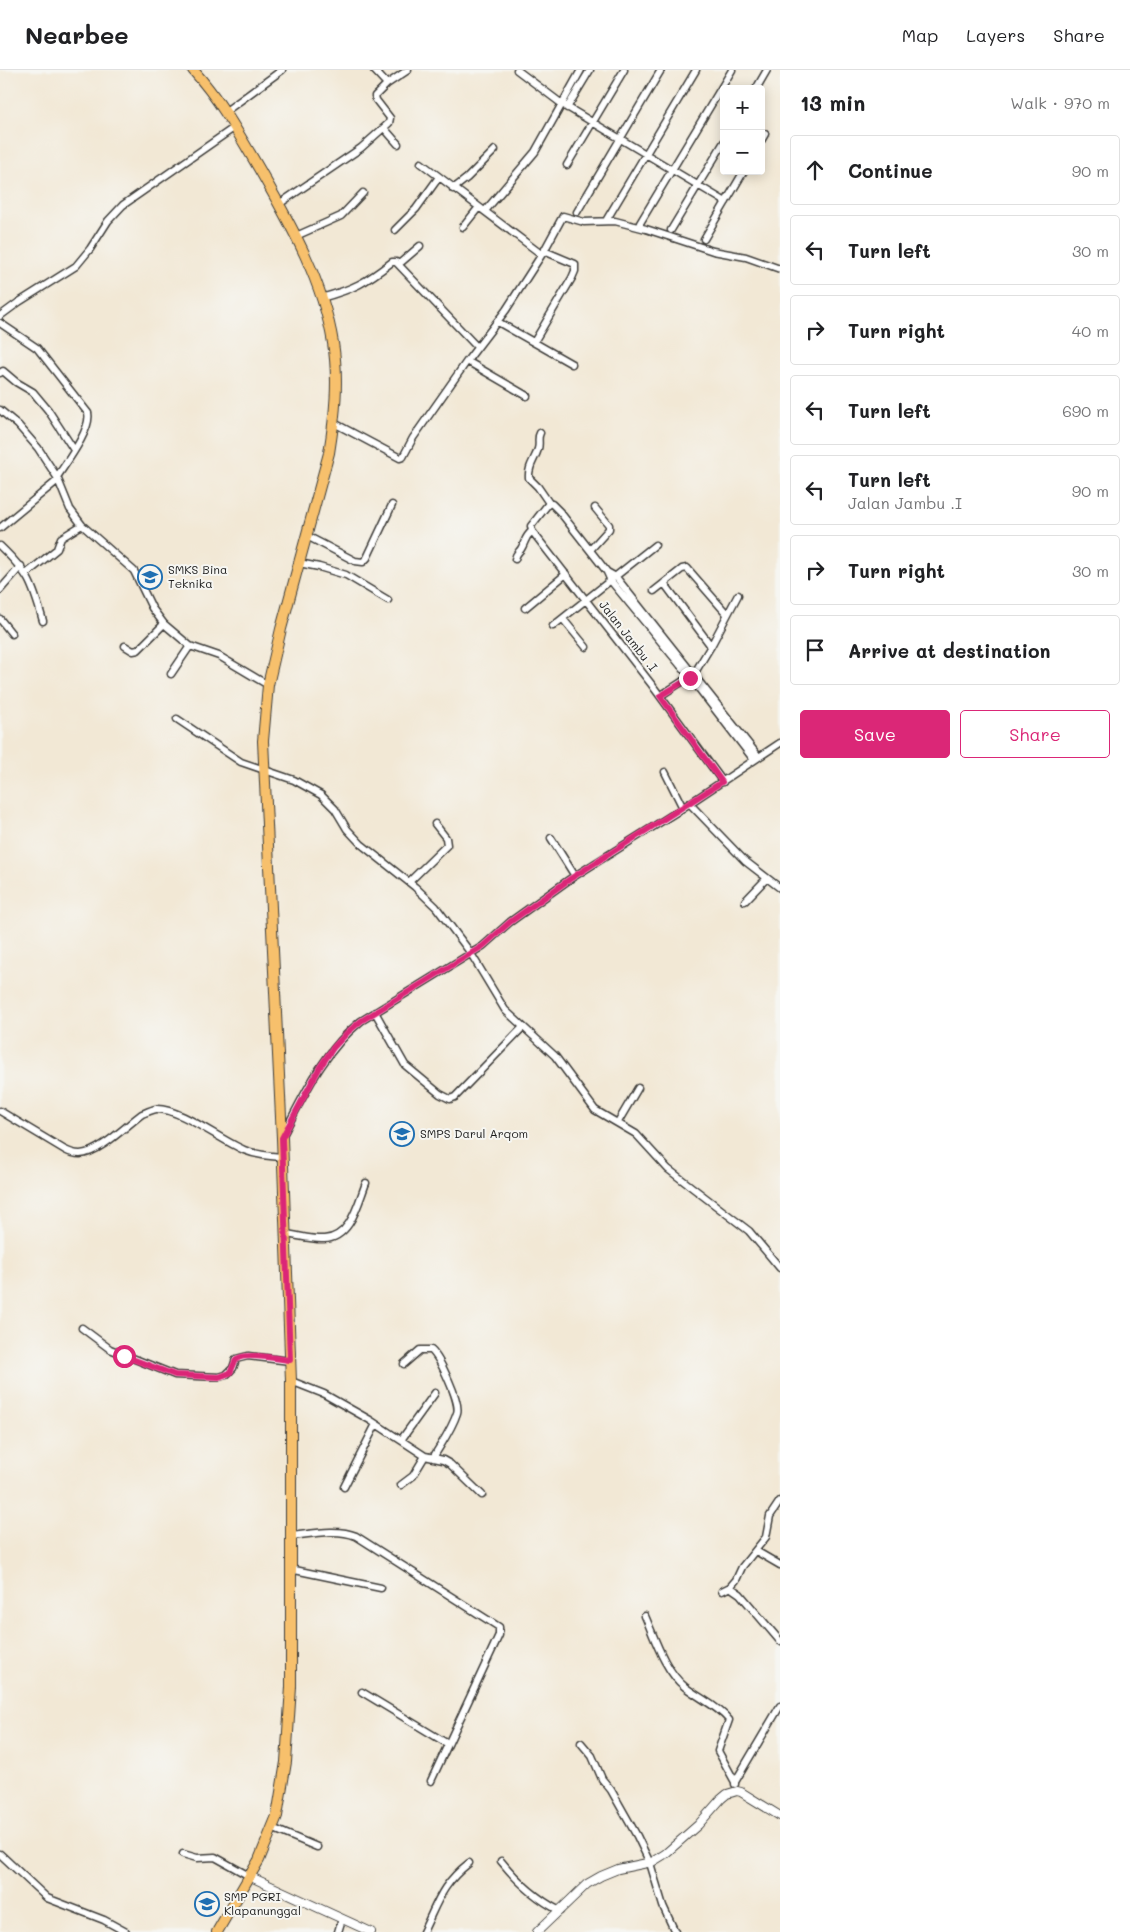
<!DOCTYPE html>
<meta charset="utf-8">
<style>
body{margin:0;font-family:Mali,sans-serif;background:#f2f2f2;color:#202124}
.controls{position:absolute;right:15px;top:15px;display:grid;overflow:hidden;border-radius:5px;box-shadow:0 2px 12px #0003}
.controls button{width:45px;height:45px;display:grid;place-items:center;padding:0;border:0;border-bottom:1px solid #e0e0e0;background:#fff;color:#202124;font:25px sans-serif}
.stop{position:absolute;width:15px;height:15px;margin:-11px;border:4px solid #db2777;border-radius:50%;background:#fff}
.stop.end{background:#db2777;border-color:#fff;box-shadow:0 1px 5px #0008}
.list{margin:0;padding:0;list-style:none}
h2{display:flex;justify-content:space-between;align-items:center;height:65px;margin:0;padding:0 20px;font-size:21px}
h2 small{font-size:16px;font-weight:400;color:#757577}
.list li{display:grid;grid-template-columns:32px 1fr auto;gap:15px;align-items:center;box-sizing:border-box;height:70px;margin:0 10px 10px;padding:0 10px;border:1px solid #e0e0e0;border-radius:5px}
.list b{display:block;font-size:19px;white-space:nowrap}
.list p{margin:0;font-size:16px;white-space:nowrap;color:#757577}
.list em{font-size:16px;font-style:normal;color:#757577}
.actions{display:flex;gap:10px;padding:15px 20px}
.actions a{flex:1;padding:11px 0;border:1px solid #db2777;border-radius:5px;text-align:center;font-size:18px;color:#db2777}
.actions .main{background:#db2777;color:#fff}
.icon{flex:none;width:28px;height:28px;fill:none;stroke:currentColor;stroke-width:2;stroke-linecap:round;stroke-linejoin:round}
.map{position:relative;flex:none;width:780px;height:1862px;overflow:hidden}
header{display:flex;align-items:center;gap:30px;box-sizing:border-box;height:70px;padding:0 25px;background:#fff;border-bottom:1px solid #e0e0e0}
header strong{font-size:24px}
nav{display:flex;gap:28px;margin-inline-start:auto;font-size:18px}
main{display:flex}
aside{flex:1;background:#fff}
.map>svg:first-child{display:block}
.lines{fill:none;stroke-linecap:round;stroke-linejoin:round}
.minor-casing{stroke:#3c3b38;stroke-width:9}
.tertiary-casing{stroke:#3c3b38;stroke-width:10}
.primary-casing{stroke:#3c3b38;stroke-width:12}
.minor{stroke:#fff;stroke-width:6}
.tertiary{stroke:#fff;stroke-width:8}
.primary{stroke:#f7c06c;stroke-width:10}
.route{stroke:#db2777;stroke-width:6}
.labels{text-anchor:middle;stroke-width:4;stroke-linejoin:round;paint-order:stroke}
.poi-label{font-size:12px;fill:#1c1c1c;stroke:#f6f6f2;text-anchor:start}
.street-label{font-size:12px;fill:#1c1c1c;stroke:#f6f6f2}
</style>
<header>
<strong>Nearbee</strong>
<nav><a>Map</a><a>Layers</a><a>Share</a></nav>
</header>
<main>
<div class="map">
<svg width="780" height="1862" viewBox="0 0 780 1862">
<rect width="100%" height="100%" fill="#f6f6f2"/>
<filter id="ink" filterUnits="userSpaceOnUse"><feTurbulence type="fractalNoise" baseFrequency=".02" numOctaves="2"/><feDisplacementMap in="SourceGraphic" scale="10" xChannelSelector="R" yChannelSelector="G"/><feConvolveMatrix kernelMatrix="1 2 1 2 8 2 1 2 1" color-interpolation-filters="sRGB"/></filter>
<filter id="wash" filterUnits="userSpaceOnUse"><feTurbulence type="fractalNoise" baseFrequency=".0096" numOctaves="4" result="noise"/><feDisplacementMap in="SourceGraphic" scale="20" xChannelSelector="R" yChannelSelector="G"/><feGaussianBlur stdDeviation="1.12" result="paint"/><feColorMatrix in="noise" values="0 0 0 0 0 0 0 0 0 0 0 0 0 0 0 0 0 1.4 0 .05"/><feComposite in="paint" operator="in"/></filter>
<g filter="url(#wash)">
<rect width="100%" height="100%" fill="#f2e8d5"/>
</g>
<g filter="url(#ink)">
<g class="lines">
<defs>
<path id="minor" d="M 374,0 L 387,14
M 517,0 L 562,34 L 726,132
M 756,19 L 767,0
M 567,38 L 590,0
M 226,41 L 282,0
M 384,58 L 398,74
M 761,71 L 765,64
M 421,93 L 541,184
M 567,95 L 624,0
M 453,119 L 467,108 L 495,80
M 279,134 L 361,78 L 389,53 L 390,48 L 376,30 L 375,26 L 387,14 L 408,0
M 485,141 L 535,82 L 581,0
M 577,142 L 661,0
M 607,149 L 696,0
M 640,153 L 732,0
M 463,157 L 479,137
M 395,160 L 416,139 L 439,107
M 671,160 L 724,72
M 296,166 L 341,146 L 363,123
M 704,169 L 744,101
M 399,194 L 420,176
M 321,228 C 354,219 365,213 392,192 L 396,192 L 477,277
M 0,246 L 19,232 L 76,196 L 90,179 L 108,151 L 123,135 L 235,57
M 498,252 L 572,294
M 0,253 L 37,278 L 88,343 C 92,359 66,393 57,407
M 534,272 L 572,208 L 575,201 L 575,194 L 544,181
M 467,291 L 527,326
M 0,303 L 3,301 L 16,312 L 33,322 L 48,340 L 74,380
M 0,340 L 18,355 L 38,378 L 57,407 L 70,439 L 82,455 L 134,501 L 152,538 L 164,554 L 190,576 L 219,586 L 268,615
M 334,353 L 400,388 L 403,387 L 413,368 L 467,291 L 506,240 L 544,181 L 563,146 L 584,152 L 615,151 L 646,159 L 713,181 L 746,187 L 780,199
M 540,363 C 537,368 540,373 538,379 C 535,390 528,395 529,408 L 538,417 L 549,433
M 0,458 L 58,410
M 307,466 L 355,491 L 363,492 L 367,488 L 392,435
M 0,476 C 29,504 32,512 43,551
M 590,480 L 609,459 L 609,455 L 595,438
M 515,489 C 516,483 518,483 521,479 C 526,471 524,468 532,461
M 299,493 L 319,497 L 346,505 L 388,530
M 607,502 L 616,507 L 759,687
M 26,504 L 57,479 L 61,468 L 82,455
M 664,513 L 711,576
M 0,520 L 21,496
M 654,521 L 682,499 L 687,498 L 727,544
M 525,538 L 566,504
M 0,549 L 12,564
M 563,549 L 586,577
M 553,556 L 655,475
M 125,576 L 133,581 L 138,580 L 164,554
M 171,604 L 190,576
M 660,626 L 694,604 L 711,576 L 738,525
M 177,649 L 241,692 L 294,710 L 321,725 L 335,739 L 347,759 L 361,774 L 415,817 L 436,837 L 470,882 L 505,940 L 555,986 L 595,1040 L 636,1064 L 668,1099 L 749,1161 L 780,1198
M 665,702 L 683,738
M 723,712 L 652,615 L 532,461 L 531,456 L 549,433 L 552,434 L 560,442 L 607,502 L 611,511 L 690,607 L 754,690
M 690,734 L 745,791 L 780,818
M 551,768 L 575,806
M 409,812 L 447,775 L 446,768 L 435,754
M 745,831 L 767,808
M 375,942 L 405,995 L 440,1024 L 450,1029 L 455,1027 L 523,957
M 0,1041 L 65,1080 C 69,1082 74,1084 80,1084 C 98,1084 127,1055 142,1044 C 147,1042 151,1040 156,1039 C 180,1038 220,1070 244,1080 C 256,1085 269,1086 282,1087
M 618,1052 L 638,1018
M 283,1065 C 305,1023 324,981 361,951 L 483,876 L 510,852 L 570,809 L 675,743 L 780,673
M 285,1164 C 297,1165 312,1170 324,1169 C 351,1168 358,1133 366,1113
M 82,1258 L 110,1279 L 175,1305 L 219,1307 L 226,1305 L 233,1298 L 236,1289 L 248,1286 L 290,1291
M 404,1294 L 420,1280 L 431,1280 C 440,1288 461,1333 457,1343 C 452,1359 441,1374 433,1388
M 291,1311 L 324,1324 L 370,1350 L 425,1386 L 443,1390 L 450,1394 L 482,1425
M 401,1370 L 435,1323
M 401,1415 L 413,1406 L 425,1386
M 344,1417 L 376,1354
M 291,1466 C 311,1464 337,1458 356,1466 L 499,1557 L 499,1565 L 431,1711
M 756,1481 L 780,1495
M 290,1499 L 381,1518
M 730,1517 L 740,1524 L 780,1571
M 722,1521 L 730,1517 L 736,1510 L 742,1497 L 766,1467 L 770,1446 L 780,1431
M 645,1546 C 655,1569 665,1601 685,1617 C 699,1628 718,1636 729,1650 L 718,1681 L 735,1712
M 362,1622 L 448,1674
M 581,1673 L 592,1686 L 602,1709 L 611,1720 L 637,1766 L 650,1793 L 663,1836 L 675,1862
M 735,1714 L 735,1712 L 780,1636
M 272,1758 L 317,1777
M 0,1784 L 47,1828 L 104,1850 L 126,1862
M 183,1784 L 197,1788 L 215,1787 L 251,1807
M 501,1791 C 517,1811 537,1829 560,1841
M 338,1862 L 342,1849
M 423,1862 C 438,1832 441,1815 469,1793"/>
<path id="tertiary" d="M 251,1807 L 371,1862
M 537,1862 L 587,1814 L 601,1806 L 618,1799 L 652,1792 L 665,1784 L 698,1755 L 721,1729 L 727,1724 L 737,1721 L 741,1722 L 780,1746"/>
<path id="primary" d="M 193,0 C 221,31 240,66 261,102 C 291,155 323,211 333,273 C 339,310 335,346 329,383 L 281,559 L 268,615 L 263,671 L 282,1068 L 291,1311 L 291,1617 L 286,1692 L 277,1746 L 259,1790 L 217,1862"/>
</defs>
<use href="#minor" class="minor-casing"/>
<use href="#tertiary" class="tertiary-casing"/>
<use href="#primary" class="primary-casing"/>
<use href="#minor" class="minor"/>
<use href="#tertiary" class="tertiary"/>
<use href="#primary" class="primary"/>
</g>
</g>
<g class="lines" filter="url(#ink)">
<path class="route" d="M 124,1286 L 175,1305 L 219,1307 L 230,1303 C 232,1299 234,1292 237,1289 C 244,1282 280,1289 290,1290 L 282,1068 L 320,997 L 333,978 L 348,962 L 361,951 L 483,876 L 510,852 L 570,809 L 722,712 L 660,626 L 690,608"/>
</g>
<defs>
<symbol id="school-ring" viewBox="-11 -11 22 22"><circle r="9.5" fill="#f6f6f2" stroke="#1f6fb2" stroke-width="1.5"/><path d="M0-5L7-2L0 1L-7-2ZM-4 1L0 2.5L4 1V4Q0 6-4 4Z" fill="#1f6fb2"/></symbol>
</defs>
<g fill-rule="evenodd">
<use href="#school-ring" x="136" y="493" width="28" height="28"/>
<use href="#school-ring" x="388" y="1050" width="28" height="28"/>
<use href="#school-ring" x="193" y="1820" width="28" height="28"/>
</g>
<g class="labels">
<g class="poi-label">
<text x="168" y="504">SMKS Bina<tspan x="168" dy="14">Teknika</tspan></text>
<text x="420" y="1068">SMPS Darul Arqom</text>
<text x="224" y="1831">SMP PGRI<tspan x="224" dy="14">Klapanunggal</tspan></text>
</g>
<g class="street-label">
<text transform="translate(628 566) rotate(52)" y="4">Jalan Jambu .I</text>
</g>
</g>
</svg>
<div class="controls">
<button>+</button>
<button>−</button>
</div>
<div class="stop" style="left:124px;top:1286px"></div>
<div class="stop end" style="left:690px;top:608px"></div>
</div>
<aside>
<h2>13 min<small>Walk · 970 m</small></h2>
<ul class="list">
<li><svg class="icon" aria-label="ahead" viewBox="0 0 24 24"><path d="M12 20V5M6 11l6-6 6 6"/></svg><div><b>Continue</b></div><em>90 m</em></li>
<li><svg class="icon" aria-label="left" viewBox="0 0 24 24"><path d="M17 20v-9H6M10 6l-5 5 5 5"/></svg><div><b>Turn left</b></div><em>30 m</em></li>
<li><svg class="icon" aria-label="right" viewBox="0 0 24 24"><path d="M7 20v-9h11M14 6l5 5-5 5"/></svg><div><b>Turn right</b></div><em>40 m</em></li>
<li><svg class="icon" aria-label="left" viewBox="0 0 24 24"><path d="M17 20v-9H6M10 6l-5 5 5 5"/></svg><div><b>Turn left</b></div><em>690 m</em></li>
<li><svg class="icon" aria-label="left" viewBox="0 0 24 24"><path d="M17 20v-9H6M10 6l-5 5 5 5"/></svg><div><b>Turn left</b><p>Jalan Jambu .I</p></div><em>90 m</em></li>
<li><svg class="icon" aria-label="right" viewBox="0 0 24 24"><path d="M7 20v-9h11M14 6l5 5-5 5"/></svg><div><b>Turn right</b></div><em>30 m</em></li>
<li><svg class="icon" aria-label="arrive" viewBox="0 0 24 24"><path d="M6 21V4h12l-3 4 3 4H6"/></svg><div><b>Arrive at destination</b></div></li>
</ul>
<div class="actions"><a class="main">Save</a><a>Share</a></div>
</aside>
</main>
